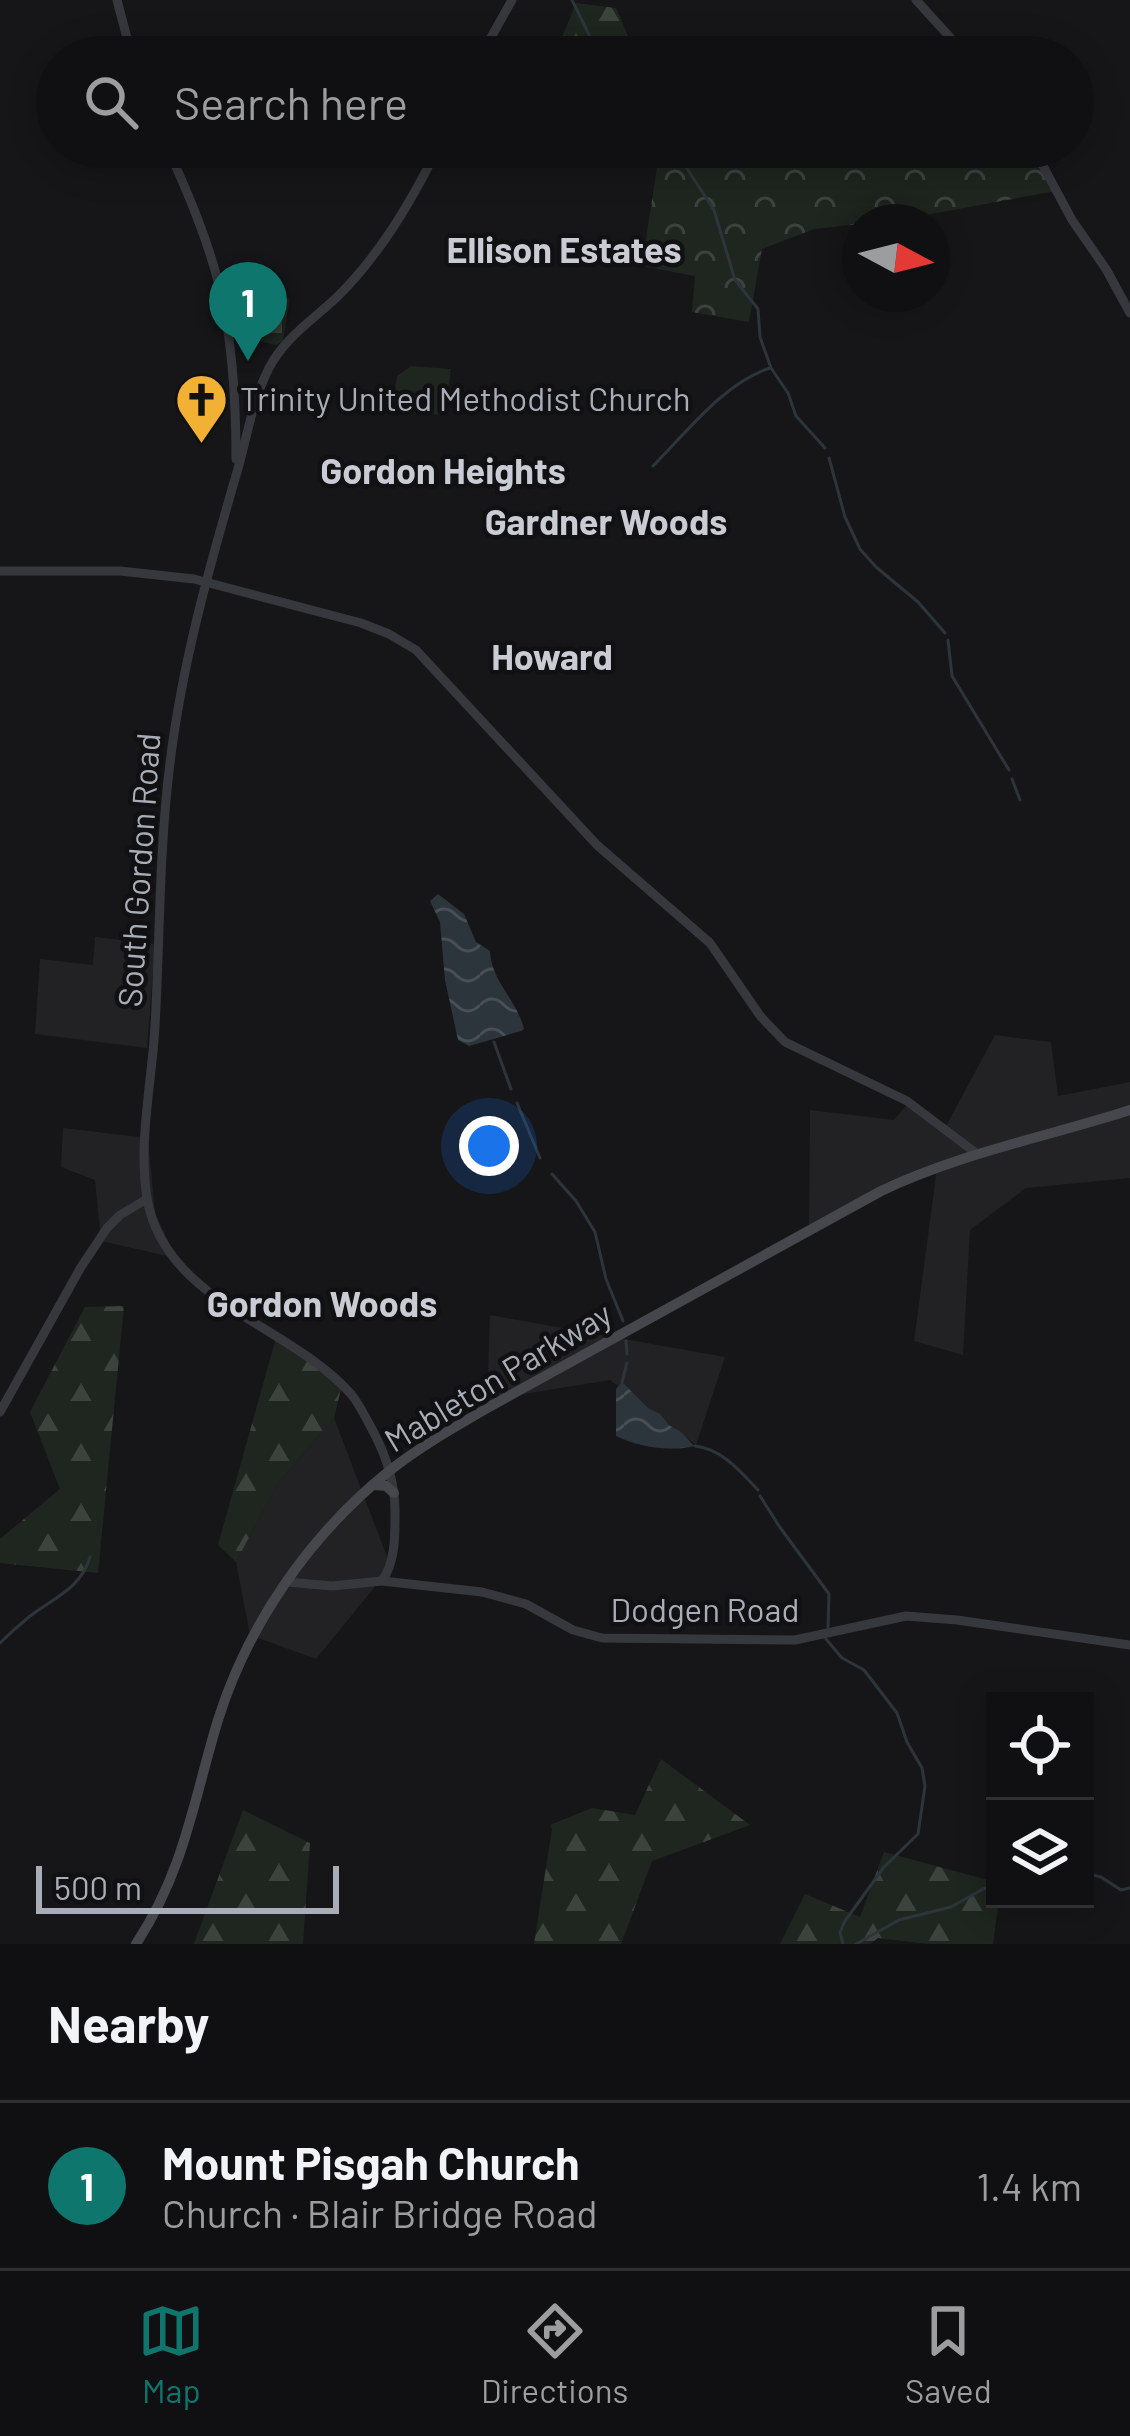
<!DOCTYPE html>
<meta charset="utf-8">
<style>
body{margin:0;font-family:Barlow,sans-serif;background:#19191b;color:#f1f3f6}
.controls{position:absolute;right:36px;bottom:36px;display:grid;overflow:hidden;border-radius:0px;box-shadow:0 6px 30px #0003}
.controls button{width:108px;height:108px;display:grid;place-items:center;padding:0;border:0;border-bottom:3px solid #303032;background:#101012;color:#f1f3f6;font:60px sans-serif}
.compass{position:absolute;left:842px;top:204px;width:108px;height:108px;border-radius:50%;background:#101012;box-shadow:0 6px 30px #0003;rotate:97deg}
.scale{position:absolute;left:36px;bottom:30px;width:303px;box-sizing:border-box;padding-left:12px;border:6px solid #a8adb8;border-top:0;font-size:33px;line-height:42px;white-space:nowrap;color:#a8adb8;-webkit-text-stroke:9px #111113;paint-order:stroke}
.you{position:absolute;left:489px;top:1146px;width:42px;height:42px;margin:-30px;border:9px solid #fff;border-radius:50%;background:#1a73e8;box-shadow:0 0 0 18px #1a73e833}
.badge{display:grid;place-items:center;width:78px;height:78px;border-radius:50%;background:#0f766e;color:#fff;font-size:39px;font-weight:700}
.pin{position:absolute;translate:-50% -99px;filter:drop-shadow(0 3px 6px #0008)}
.pin::after{content:'';position:absolute;top:63px;width:42px;height:36px;background:inherit;clip-path:polygon(0 0,100% 0,50% 100%)}
.list{margin:0;padding:0;list-style:none}
h2{display:flex;justify-content:space-between;align-items:center;height:156px;margin:0;padding:0 48px;font-size:51px}
h2 small{font-size:39px;font-weight:400;color:#9c9d9f}
.list li{display:grid;grid-template-columns:78px 1fr auto;gap:36px;align-items:center;box-sizing:border-box;height:168px;padding:0 48px;border-top:3px solid #303032}
.list b{display:block;font-size:45px;white-space:nowrap}
.list p{margin:0;font-size:39px;white-space:nowrap;color:#9c9d9f}
.list em{font-size:39px;font-style:normal;color:#9c9d9f}
.icon{flex:none;width:66px;height:66px;fill:none;stroke:currentColor;stroke-width:2;stroke-linecap:round;stroke-linejoin:round}
.map{position:relative;flex:none;width:1130px;height:1944px;overflow:hidden}
.search{position:absolute;background:#101012;box-shadow:0 6px 30px #0003;left:36px;right:36px;top:36px;height:132px;display:flex;align-items:center;gap:30px;box-sizing:border-box;padding:0 42px;border-radius:66px;color:#9c9d9f;font-size:45px}
.sheet{height:324px;background:#101012}
nav{display:flex;justify-content:space-around;align-items:center;box-sizing:border-box;height:168px;border-top:3px solid #303032;background:#101012;font-size:33px;color:#9c9d9f}
nav a{display:grid;justify-items:center;gap:6px}
nav .on{color:#0f766e}
.map>svg:first-child{display:block}
.built{fill:#222225}
.grass{fill:#1e261f}
.forest{fill:url(#forest-firs)}
.cemetery{fill:url(#cemetery-stones)}
.park{fill:url(#park-crowns)}
.water{fill:url(#water-waves)}
.lines{fill:none;stroke-linecap:round;stroke-linejoin:round}
.stream{stroke:#2c353c;stroke-width:3}
.tertiary{stroke:#37383d;stroke-width:9}
.secondary{stroke:#45474d;stroke-width:10}
.labels{text-anchor:middle;stroke-width:9;stroke-linejoin:round;paint-order:stroke}
.poi-label{font-size:33px;fill:#a8adb8;stroke:#111113;text-anchor:start}
.street-label{font-size:33px;fill:#a8adb8;stroke:#111113}
.neighbourhood-label{font-size:36px;font-weight:bold;fill:#c9ccd4;stroke:#111113}
</style>
<div class="map">
<svg width="1130" height="1944" viewBox="0 0 1130 1944">
<defs>
<pattern id="forest-firs" width="22" height="20" patternUnits="userSpaceOnUse" patternTransform="scale(3)"><rect width="22" height="20" fill="#1e261f"/><path d="M5 1l3.5 6h-7zM16 11l3.5 6h-7z" fill="#3c433d"/></pattern>
<pattern id="cemetery-stones" width="16" height="16" patternUnits="userSpaceOnUse" patternTransform="scale(3)"><rect width="16" height="16" fill="#1e261f"/><path d="M2 7V4a2 2 0 0 1 4 0v3zM10 15v-3a2 2 0 0 1 4 0v3z" fill="#3c433d"/></pattern>
<pattern id="park-crowns" width="20" height="18" patternUnits="userSpaceOnUse" patternTransform="scale(3)"><rect width="20" height="18" fill="#1e261f"/><path d="M2 6a3 3 0 1 1 6 0M12 15a3 3 0 1 1 6 0" fill="none" stroke="#3c433d"/></pattern>
<pattern id="water-waves" width="16" height="10" patternUnits="userSpaceOnUse" patternTransform="scale(3)"><rect width="16" height="10" fill="#2c353c"/><path d="M0 5q4-4 8 0t8 0" fill="none" stroke="#485056"/></pattern>
</defs>
<rect width="100%" height="100%" fill="#161618"/>
<path class="built" d="M 95,937 L 155,944 L 147,1048 L 35,1034 L 40,959 L 93,965 Z
M 995,1035 L 1051,1042 L 1058,1096 L 1130,1082 L 1130,1178 L 1026,1188 L 970,1230 L 963,1355 L 914,1341 L 937,1168 L 809,1235 L 810,1110 L 894,1120 L 907,1105 L 945,1128 Z
M 63,1128 L 148,1138 L 155,1213 L 176,1258 L 101,1241 L 95,1180 L 61,1167 Z
M 490,1315 L 725,1357 L 696,1445 L 610,1380 L 487,1400 Z
M 334,1418 L 391,1567 L 316,1659 L 250,1635 L 236,1562 L 278,1483 Z"/>
<path class="grass" d="M 411,366 L 451,369 L 445,415 L 392,411 L 397,376 Z"/>
<path class="forest" d="M 576,3 L 616,8 L 637,57 L 554,57 Z
M 124,1306 L 98,1573 L 0,1563 L 0,1539 L 60,1489 L 30,1412 L 85,1307 Z
M 276,1338 L 342,1385 L 334,1418 L 278,1483 L 236,1562 L 218,1545 Z
M 661,1759 L 750,1825 L 652,1861 L 621,1944 L 534,1944 L 552,1829 L 550,1825 L 592,1808 L 635,1815 Z
M 243,1810 L 310,1843 L 303,1944 L 194,1944 Z
M 884,1852 L 995,1882 L 995,1899 L 999,1899 L 993,1944 L 930,1944 L 878,1938 L 870,1944 L 780,1944 L 805,1894 L 860,1917 Z"/>
<path class="cemetery" d="M 262,290 L 290,299 L 283,340 L 277,345 L 250,339 L 250,330 L 231,323 L 225,292 Z"/>
<path class="park" d="M 660,147 L 1033,147 L 1056,191 L 887,222 L 860,222 L 860,224 L 814,229 L 762,249 L 749,322 L 692,312 L 695,276 L 642,266 Z"/>
<path class="water" d="M 438,894 L 464,914 L 476,942 L 490,951 C 491,981 517,1000 524,1029 L 521,1031 L 469,1046 L 458,1040 L 445,980 L 440,922 L 430,901 Z
M 622,1382 L 648,1408 L 660,1414 L 669,1425 L 681,1432 L 694,1446 C 669,1452 639,1447 616,1436 L 616,1389 Z"/>
<g class="lines">
<path class="stream" d="M 572,0 L 600,57
M 673,147 L 714,210 L 735,280 L 758,309 L 760,337 L 771,368 L 788,393 L 796,416 L 825,448
M 829,458 L 845,517 L 860,549 L 876,567 L 918,602 L 945,633
M 653,466 C 686,433 725,382 770,368
M 948,640 L 952,676 L 1009,770
M 1012,779 L 1020,800
M 494,1042 L 511,1089
M 517,1103 L 540,1158
M 552,1174 L 576,1201 L 595,1232 L 606,1279 L 623,1321
M 626,1341 L 627,1354
M 622,1382 L 627,1363
M 695,1446 C 722,1449 740,1471 758,1490
M 760,1496 L 779,1526 L 829,1594 L 828,1627
M 826,1639 L 842,1658 L 864,1670 L 897,1713 L 907,1742 L 922,1768 L 925,1786 L 918,1834 L 884,1867 L 845,1921 L 840,1932 L 843,1944
M 0,1643 C 9,1634 19,1625 29,1617 C 53,1598 81,1589 90,1557
M 1085,1873 L 1101,1877 L 1121,1890 L 1130,1888
M 856,1944 L 899,1920 L 951,1907 L 983,1889 L 995,1885"/>
<path class="tertiary" d="M 117,0 L 132,57
M 916,0 L 968,57
M 480,57 L 512,0
M 167,147 C 188,193 208,240 220,289 C 233,344 236,403 236,459
M 1033,147 L 1072,220 L 1106,269 L 1130,313
M 0,571 L 120,571 L 194,579 L 361,623 L 389,634 L 416,650 L 597,845 L 710,943 L 761,1017 L 785,1042 L 907,1101 L 976,1153
M 0,1412 L 81,1267 L 107,1228 L 120,1215 L 147,1199
M 382,1581 C 396,1561 395,1534 395,1511 C 395,1482 387,1458 374,1433 C 367,1420 360,1405 351,1394 C 290,1325 164,1301 147,1198 C 138,1142 152,1082 155,1026 C 160,939 159,850 170,763 C 182,664 209,568 237,472 C 247,438 252,401 269,368 C 285,337 313,320 337,297 C 380,255 412,201 438,147
M 287,1582 L 332,1586 L 382,1581 L 482,1592 L 526,1604 L 573,1630 L 602,1638 L 795,1640 L 906,1616 L 957,1620 L 1130,1645"/>
<path class="secondary" d="M 374,1485 L 386,1486 L 394,1493
M 136,1944 C 185,1869 193,1802 218,1720 C 248,1624 310,1535 388,1472 C 419,1447 455,1427 489,1407 L 881,1191 C 961,1153 1046,1137 1130,1110"/>
</g>
<defs>
<symbol id="church-pin" viewBox="-11 -11 22 30"><path d="M0 17L-7.5 6A9.5 9.5 0 1 1 7.5 6Z" fill="#f2b134" stroke="#111113"/><path d="M-1.2-6h2.4v3.5h3.3v2.4h-3.3V6h-2.4V-.1h-3.3v-2.4h3.3Z" fill="#111"/></symbol>
</defs>
<g fill-rule="evenodd">
<use href="#church-pin" x="172" y="370" width="59" height="81"/>
</g>
<g class="labels">
<g class="poi-label">
<text x="240" y="411">Trinity United Methodist Church</text>
</g>
<g class="street-label">
<text transform="translate(139 870) rotate(-86)" y="12">South Gordon Road</text>
<text transform="translate(498 1377) rotate(-31)" y="12">Mableton Parkway</text>
<text x="705" y="1622">Dodgen Road</text>
</g>
<g class="neighbourhood-label">
<text x="564" y="263">Ellison Estates</text>
<text x="443" y="484">Gordon Heights</text>
<text x="606" y="535">Gardner Woods</text>
<text x="552" y="670">Howard</text>
<text x="322" y="1317">Gordon Woods</text>
</g>
</g>
</svg>
<div class="controls">
<button><svg class="icon" aria-label="locate" viewBox="0 0 24 24"><circle cx="12" cy="12" r="6"/><path d="M12 2v4M12 18v4M2 12h4M18 12h4"/></svg></button>
<button><svg class="icon" aria-label="layers" viewBox="0 0 24 24"><path d="M12 4l9 5-9 5-9-5zM3 14l9 5 9-5"/></svg></button>
</div>
<svg class="compass" viewBox="-18 -18 36 36"><path d="M0-13l5 13h-10z" fill="#e53935"/><path d="M0 13l5-13h-10z" fill="#9c9d9f"/></svg>
<div class="scale">500 m</div>
<div class="you"></div>
<div class="pin badge" style="left:248px;top:361px">1</div>
<div class="search"><svg class="icon" aria-label="search" viewBox="0 0 24 24"><circle cx="10" cy="10" r="6"/><path d="M15 15l6 6"/></svg>Search here</div>
</div>
<section class="sheet">
<h2>Nearby<small></small></h2>
<ul class="list">
<li><span class="badge">1</span><div><b>Mount Pisgah Church</b><p>Church · Blair Bridge Road</p></div><em>1.4 km</em></li>
</ul>
</section>
<nav>
<a class="on"><svg class="icon" aria-label="map" viewBox="0 0 24 24"><path d="M3 6l6-2 6 2 6-2v14l-6 2-6-2-6 2zM9 4v14M15 6v14"/></svg>Map</a>
<a><svg class="icon" aria-label="directions" viewBox="0 0 24 24"><path d="M12 3l9 9-9 9-9-9zM9 14v-3h6M13 9l2 2-2 2"/></svg>Directions</a>
<a><svg class="icon" aria-label="saved" viewBox="0 0 24 24"><path d="M7 4h10v16l-5-4-5 4z"/></svg>Saved</a>
</nav>
